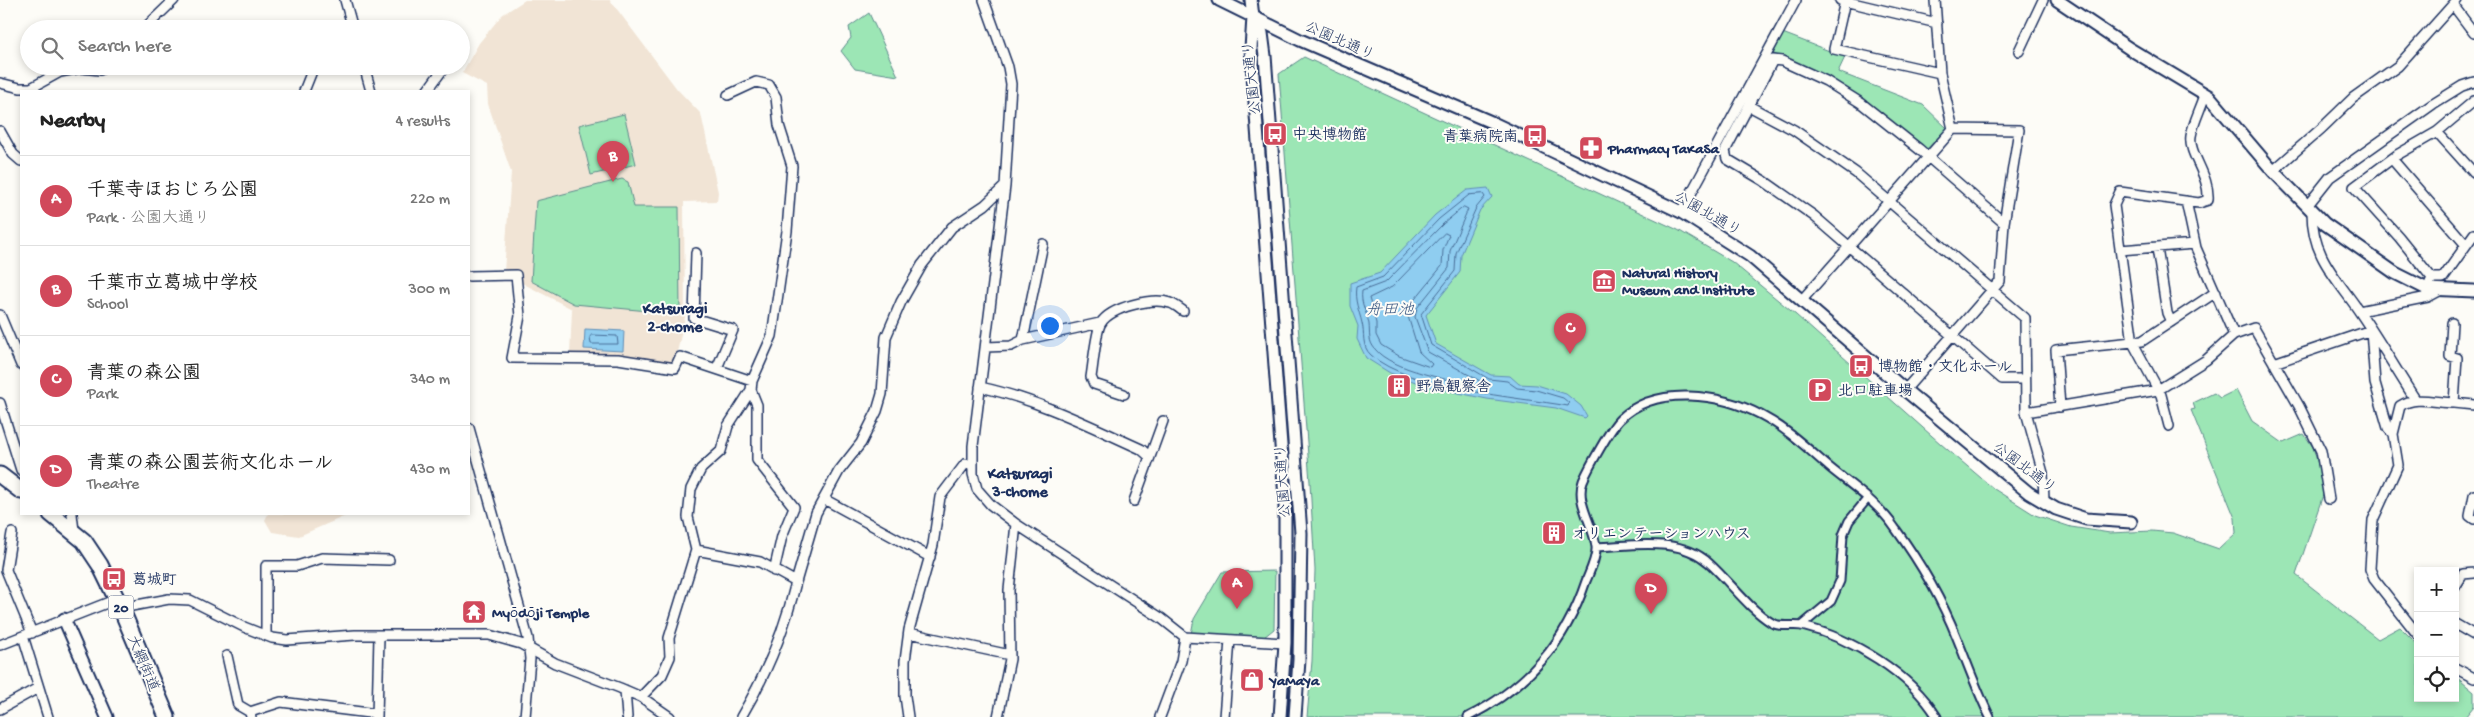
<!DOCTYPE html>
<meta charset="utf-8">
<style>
body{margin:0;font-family:"Gochi Hand","Klee One",sans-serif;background:#f2f2f2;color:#222}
.controls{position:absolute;right:15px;bottom:15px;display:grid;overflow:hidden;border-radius:0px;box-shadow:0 2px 8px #0003}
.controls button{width:45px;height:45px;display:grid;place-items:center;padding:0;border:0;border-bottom:1px solid #e0e0e0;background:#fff;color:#222;font:25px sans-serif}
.you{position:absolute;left:1049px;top:325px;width:18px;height:18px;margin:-12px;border:4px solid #fff;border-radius:50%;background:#1a73e8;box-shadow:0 0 0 8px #1a73e833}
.badge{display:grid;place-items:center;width:32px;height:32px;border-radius:50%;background:#d1495b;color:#fff;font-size:16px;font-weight:700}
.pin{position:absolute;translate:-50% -41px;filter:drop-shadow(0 1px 2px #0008)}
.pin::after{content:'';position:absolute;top:26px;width:18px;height:15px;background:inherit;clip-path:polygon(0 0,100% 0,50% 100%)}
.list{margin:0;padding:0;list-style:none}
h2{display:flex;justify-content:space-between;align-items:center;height:65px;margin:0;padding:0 20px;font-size:21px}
h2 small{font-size:16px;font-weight:400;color:#767676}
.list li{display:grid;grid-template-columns:32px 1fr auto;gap:15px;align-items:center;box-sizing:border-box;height:90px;padding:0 20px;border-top:1px solid #e0e0e0}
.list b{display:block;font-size:19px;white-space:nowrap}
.list p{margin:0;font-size:16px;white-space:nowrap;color:#767676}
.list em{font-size:16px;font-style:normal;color:#767676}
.icon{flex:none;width:28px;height:28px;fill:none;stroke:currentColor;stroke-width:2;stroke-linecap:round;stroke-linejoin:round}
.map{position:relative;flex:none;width:2474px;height:717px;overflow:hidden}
.search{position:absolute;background:#fff;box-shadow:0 2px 8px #0003;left:20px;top:20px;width:450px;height:55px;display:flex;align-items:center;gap:12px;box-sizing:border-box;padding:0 18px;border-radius:28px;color:#767676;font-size:19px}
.panel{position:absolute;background:#fff;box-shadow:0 2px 8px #0003;left:20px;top:90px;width:450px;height:425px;border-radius:0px}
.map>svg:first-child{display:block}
.built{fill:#f1e4d5}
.green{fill:#9ce6b5;stroke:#5c8a8a}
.water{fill:#8fcdf0;stroke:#618eb6}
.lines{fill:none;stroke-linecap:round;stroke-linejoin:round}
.shore{stroke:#496e98;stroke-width:1}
.pedestrian-casing{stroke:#1b2f5e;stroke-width:11}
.minor-casing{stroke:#1b2f5e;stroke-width:12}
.tertiary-casing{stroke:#1b2f5e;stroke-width:15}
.primary-casing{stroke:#1b2f5e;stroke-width:19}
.pedestrian{stroke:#fdfcf7;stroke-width:7}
.minor{stroke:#fdfcf7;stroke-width:9}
.tertiary{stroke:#fdfcf7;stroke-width:11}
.primary{stroke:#fdfcf7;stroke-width:15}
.labels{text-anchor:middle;stroke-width:4;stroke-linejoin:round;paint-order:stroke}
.shield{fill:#fdfcf7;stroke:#5f6c8c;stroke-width:1}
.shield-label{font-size:14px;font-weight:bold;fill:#1b2f5e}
.street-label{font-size:15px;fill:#1b2f5e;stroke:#fdfcf7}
.poi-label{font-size:15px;font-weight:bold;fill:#1b2f5e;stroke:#fdfcf7;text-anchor:start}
.neighbourhood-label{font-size:16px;font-weight:bold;fill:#1b2f5e;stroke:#fdfcf7}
.water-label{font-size:16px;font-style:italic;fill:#385682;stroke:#fdfcf7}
</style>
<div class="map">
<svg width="2474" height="717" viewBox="0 0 2474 717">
<rect width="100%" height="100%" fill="#fdfcf7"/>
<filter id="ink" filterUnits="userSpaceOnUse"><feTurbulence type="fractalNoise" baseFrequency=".02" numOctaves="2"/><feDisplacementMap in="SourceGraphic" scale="10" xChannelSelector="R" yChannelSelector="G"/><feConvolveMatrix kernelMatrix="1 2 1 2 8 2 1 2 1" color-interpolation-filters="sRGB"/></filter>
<g filter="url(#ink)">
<path class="built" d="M 525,0 L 610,0 L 677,89 L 701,114 L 718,192 L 717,201 L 684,202 L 685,317 L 674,366 L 570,355 L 572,309 L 520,282 L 521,273 L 504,272 L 511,172 L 488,104 L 487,86 L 462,73 L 479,43 L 502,15 Z
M 268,514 L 350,514 L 299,536 L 272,532 L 265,520 Z"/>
<path class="green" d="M 869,13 L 898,76 L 855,69 L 841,51 L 851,38 L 849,27 Z
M 1780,32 L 1845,57 L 1838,72 L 1923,105 L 1947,128 L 1925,151 L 1827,79 L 1770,52 Z
M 1304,57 L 1678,230 L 1732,262 L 1796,315 L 1941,444 L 1994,489 L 2035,515 L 2071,527 L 2110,533 L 2152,531 L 2173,533 L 2219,549 L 2236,533 L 2235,518 L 2191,410 L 2195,409 L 2193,403 L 2214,393 L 2220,398 L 2236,390 L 2252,421 L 2283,443 L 2304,434 L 2313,447 L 2325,489 L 2296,575 L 2378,639 L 2400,627 L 2418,645 L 2418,698 L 2455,698 L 2455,676 L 2474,692 L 2474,706 L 2465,717 L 1307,717 L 1312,661 L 1315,570 L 1310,482 L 1279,74 Z
M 624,114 L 636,164 L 591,175 L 579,125 Z
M 622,179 L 628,182 L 634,207 L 679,207 L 680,314 L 574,304 L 531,281 L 536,201 Z
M 1275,571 L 1274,629 L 1264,637 L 1191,634 L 1194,619 L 1222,572 Z"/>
<path class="water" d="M 1488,188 L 1492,197 L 1480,210 L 1461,255 L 1460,272 L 1426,315 L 1436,344 L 1491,375 L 1510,376 L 1519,384 L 1537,385 L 1566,394 L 1581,406 L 1587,416 L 1585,418 L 1556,408 L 1487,399 L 1430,387 L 1390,373 L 1366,358 L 1357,339 L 1358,326 L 1350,306 L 1350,283 L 1380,273 L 1435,215 L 1467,190 Z
M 585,329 L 624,331 L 623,351 L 584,349 Z"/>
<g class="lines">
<path class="shore" d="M 1483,194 L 1485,197 L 1476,208 L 1456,253 L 1455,271 L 1421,314 L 1431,345 L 1489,379 L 1507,381 L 1517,388 L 1536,390 L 1563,398 L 1569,403 L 1568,406 C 1518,397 1408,389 1371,355 C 1361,346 1365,334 1362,323 C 1359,310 1354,301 1356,287 L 1383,277 L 1439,219 L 1469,195 Z
M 1464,207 L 1468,209 L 1450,251 L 1449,268 L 1417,308 L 1415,317 L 1428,352 L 1480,381 L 1478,386 C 1453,381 1391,370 1375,349 C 1368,341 1370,334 1369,324 C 1367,312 1360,304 1362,291 L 1386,282 L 1443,224 Z
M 1445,233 L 1449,235 L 1443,250 L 1442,266 L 1411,304 L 1407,313 L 1419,352 L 1432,364 L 1430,367 L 1399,356 L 1381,345 L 1376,335 L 1376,323 L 1369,298 L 1392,287 Z
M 592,335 L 617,336 L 618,344 L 591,344 L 590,337 Z"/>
<defs>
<path id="pedestrian" d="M 1596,547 C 1632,546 1679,536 1709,563 C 1731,583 1747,607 1772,623 C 1780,628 1793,624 1802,626 C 1852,638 1910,673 1937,717
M 1801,626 L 1831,601 L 1840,581 L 1843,535 L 1849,521 L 1868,498
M 1468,717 C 1528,686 1565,644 1586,581 C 1590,571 1597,557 1596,547 C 1594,526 1575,502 1583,481 C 1589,467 1610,429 1620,419 C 1656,384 1721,394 1761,415 C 1786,428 1807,448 1829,467 C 1852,486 1878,503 1895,528 C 1919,561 1942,600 1957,638 C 1968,665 1977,691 1990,717"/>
<path id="minor" d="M 345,0 L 353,29
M 984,0 L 1008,67 L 1011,84 L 1005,186 L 973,446 L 973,474 L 977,489 L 991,505 L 1016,524 L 1161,618 L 1185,637 L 1285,643
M 1840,0 L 1937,23
M 1935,0 L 1940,73 L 1953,129
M 1845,1 L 1834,49 L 1940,73
M 2453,5 L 2474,33
M 144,29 L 174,0
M 2019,51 L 2043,0
M 364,66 L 371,91
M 0,83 L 20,88 L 31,88 L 60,72 L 81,68 L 100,70 L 104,66
M 304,91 L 312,71 L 316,66
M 427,91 L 443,69
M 1749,106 L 1794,130 L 1856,173 L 2025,318 L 2026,412 L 2043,473 L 2044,502
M 0,131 L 13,154 L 21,161
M 2437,132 L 2474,173
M 2392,159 L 2466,245
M 2273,171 L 2322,128 L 2353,98 L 2398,66 L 2457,0
M 2186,201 L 2196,248 L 2234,335
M 2307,206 L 2330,177 L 2433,104 L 2462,86 L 2474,82
M 1681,212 L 1796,0
M 2312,212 C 2312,258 2338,279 2361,314 C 2380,342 2397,371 2415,399
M 2004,223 L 1919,149 L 1861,103 L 1826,81 L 1782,61 L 1773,60 L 1725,151 L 1727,159 L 1764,181 L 1814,216 L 2002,379 L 2025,379
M 2157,248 L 2167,313 L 2171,322
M 2120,250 L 2195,244
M 696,253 L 694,318 L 733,330 L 717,368
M 469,276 L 516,275 L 520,316 L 512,358 L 618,359 L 675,368 L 680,357 L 752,381
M 2432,278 L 2443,278 L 2474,234
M 2427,289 L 2432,278 L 2399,237 L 2354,187 L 2397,155 L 2437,132 L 2474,101
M 1801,301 L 1953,129 L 2019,130 L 2004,223 L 2000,281 L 1905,390
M 2359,311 L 2428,297 L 2439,291
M 0,315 L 21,365
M 1023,340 L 1043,244
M 986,347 L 1011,346 L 1023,340 L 1100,323
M 2274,363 L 2371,330 L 2375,383 L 2388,428 L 2393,434
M 980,387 C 1036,399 1088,425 1141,449 L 1149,456
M 751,390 L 757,405 L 757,460 L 794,507 L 782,536 L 774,571
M 1124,394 L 1094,384 L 1091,377 C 1093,366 1096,330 1101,323 C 1111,307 1153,297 1170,303 C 1174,304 1179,308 1183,311
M 0,403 L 21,470
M 2454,403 L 2474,405
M 2060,407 L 2056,350 L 2142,341 L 2216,292
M 2026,412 L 2158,390 L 2206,360 L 2234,335 L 2254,328 L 2299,406 L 2321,451 L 2329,499
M 2169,426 L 2161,395 L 2133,343 L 2114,205 L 2120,192 L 2199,203 L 2208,200 C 2210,175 2188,154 2191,136 C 2193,123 2201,108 2205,95
M 469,428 L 528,638 L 530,659 L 525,717
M 2474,495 L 2470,516 L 2474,519
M 824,499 L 930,557
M 1134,501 L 1163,421
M 72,514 L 74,531
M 12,533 L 6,570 L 32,633
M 696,550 L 760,562 L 796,582 L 816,513 L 839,471 L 861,443 L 877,411 L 882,394 L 886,337 L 901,302 L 922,265 L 952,227 L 985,205 L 1005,186
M 2455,587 L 2463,574 L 2474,573
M 121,608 L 169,599 L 190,600 L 244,627 L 272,638 L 287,640 L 355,635 L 489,635 L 521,644 L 555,663 L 620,688 L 641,697 L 670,717
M 2455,624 L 2474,635
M 909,633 L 1010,655
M 266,635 L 266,566 L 297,566 L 322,558 L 389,560
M 2418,635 L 2374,579 L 2370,569 L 2373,520 L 2398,465 L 2393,434 L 2400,406 C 2416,395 2435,403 2454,403 L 2457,358 L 2450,356 L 2452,323
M 23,636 L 48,717
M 0,645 L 117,599
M 227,656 L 238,705 L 250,712 L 251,717
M 2455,668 L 2474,678
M 625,690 L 627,717
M 641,697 L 662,675 L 670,657 L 669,638 L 696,550 L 688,517 L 691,489 L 701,469 L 721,451 L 728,426 L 751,390 L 752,381 L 772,336 L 787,231 L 792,166 L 779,125 L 776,97 L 769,85 L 756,82 L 728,95
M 0,709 L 38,688
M 250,712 L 281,702 L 377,714
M 377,717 L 379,636
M 741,717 C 766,675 785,629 796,582
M 908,717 L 905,696 L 905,661 L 909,630 L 933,545 L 940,497 L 965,464 L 971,464
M 998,717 L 1010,659 L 1009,590 L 1016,524
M 1160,717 L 1181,661 L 1185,637
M 1224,717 L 1230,640"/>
<path id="tertiary" d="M 1219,0 L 1300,40 L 1491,122 L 1681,212 L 1750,256 L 1905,390 L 2029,493 L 2056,509 L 2086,519 L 2131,522
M 1251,0 L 1253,17 L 1251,49 L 1285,498 L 1285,643 L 1280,717
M 2057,0 L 2130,49 L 2210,97 L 2273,171 L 2325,224 L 2395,273 L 2427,289 L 2474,291
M 1253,17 L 1262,33 L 1265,56 L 1301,533 L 1299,660 L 1295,717
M 64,619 L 107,717"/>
<path id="primary" d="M 0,475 L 21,491
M 51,514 L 84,541 L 100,565 L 121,608 L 167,717"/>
</defs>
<use href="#pedestrian" class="pedestrian-casing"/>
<use href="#minor" class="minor-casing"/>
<use href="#tertiary" class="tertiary-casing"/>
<use href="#primary" class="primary-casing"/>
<use href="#pedestrian" class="pedestrian"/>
<use href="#minor" class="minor"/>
<use href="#tertiary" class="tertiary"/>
<use href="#primary" class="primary"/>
</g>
</g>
<defs>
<symbol id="bus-square" viewBox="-11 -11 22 22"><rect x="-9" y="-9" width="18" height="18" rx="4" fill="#d1495b" stroke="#fdfcf7"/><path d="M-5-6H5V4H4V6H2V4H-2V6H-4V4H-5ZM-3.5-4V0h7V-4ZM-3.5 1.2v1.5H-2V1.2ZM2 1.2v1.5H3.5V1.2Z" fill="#fff"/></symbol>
<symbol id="pharmacy-square" viewBox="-11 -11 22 22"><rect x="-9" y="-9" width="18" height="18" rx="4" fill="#d1495b" stroke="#fdfcf7"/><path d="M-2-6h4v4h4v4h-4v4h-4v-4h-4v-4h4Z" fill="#fff"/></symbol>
<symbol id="museum-square" viewBox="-11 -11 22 22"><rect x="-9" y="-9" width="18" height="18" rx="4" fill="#d1495b" stroke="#fdfcf7"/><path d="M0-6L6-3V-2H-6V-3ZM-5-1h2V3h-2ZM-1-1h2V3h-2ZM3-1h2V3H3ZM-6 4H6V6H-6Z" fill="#fff"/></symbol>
<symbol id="building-square" viewBox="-11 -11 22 22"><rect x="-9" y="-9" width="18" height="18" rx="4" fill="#d1495b" stroke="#fdfcf7"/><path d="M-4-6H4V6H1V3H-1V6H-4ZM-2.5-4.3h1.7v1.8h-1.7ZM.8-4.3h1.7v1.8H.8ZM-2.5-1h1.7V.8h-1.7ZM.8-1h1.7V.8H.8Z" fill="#fff"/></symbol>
<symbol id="parking-square" viewBox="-11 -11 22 22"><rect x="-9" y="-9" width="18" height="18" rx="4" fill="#d1495b" stroke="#fdfcf7"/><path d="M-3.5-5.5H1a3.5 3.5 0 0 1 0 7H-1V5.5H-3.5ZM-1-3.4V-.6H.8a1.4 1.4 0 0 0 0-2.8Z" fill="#fff"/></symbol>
<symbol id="temple-square" viewBox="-11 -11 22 22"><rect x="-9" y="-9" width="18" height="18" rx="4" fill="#d1495b" stroke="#fdfcf7"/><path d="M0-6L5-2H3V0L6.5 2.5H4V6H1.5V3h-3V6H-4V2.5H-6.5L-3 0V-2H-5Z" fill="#fff"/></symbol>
<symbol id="shop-square" viewBox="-11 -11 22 22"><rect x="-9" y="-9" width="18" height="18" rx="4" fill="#d1495b" stroke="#fdfcf7"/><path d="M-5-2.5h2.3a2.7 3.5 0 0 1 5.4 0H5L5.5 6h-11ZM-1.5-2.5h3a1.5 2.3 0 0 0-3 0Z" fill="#fff"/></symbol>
</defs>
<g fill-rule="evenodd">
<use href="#bus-square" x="1261" y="120" width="28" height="28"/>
<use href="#bus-square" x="1521" y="122" width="28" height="28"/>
<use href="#pharmacy-square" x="1577" y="134" width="28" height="28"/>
<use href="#museum-square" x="1590" y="267" width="28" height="28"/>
<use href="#bus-square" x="1847" y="352" width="28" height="28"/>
<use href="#building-square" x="1385" y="372" width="28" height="28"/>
<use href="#parking-square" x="1806" y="376" width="28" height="28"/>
<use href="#building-square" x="1540" y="519" width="28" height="28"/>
<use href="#bus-square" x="100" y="565" width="28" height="28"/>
<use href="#temple-square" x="460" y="598" width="28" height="28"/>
<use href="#shop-square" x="1238" y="666" width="28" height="28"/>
</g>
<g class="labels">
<rect class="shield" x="108.5" y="595.5" width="25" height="23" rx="4"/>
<g class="shield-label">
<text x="121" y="612">20</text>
</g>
<g class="street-label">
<text transform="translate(1340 40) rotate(24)" y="5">公園北通り</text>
<text transform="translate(1251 78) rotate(-96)" y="5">公園大通り</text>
<text transform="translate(1708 213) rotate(30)" y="5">公園北通り</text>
<text transform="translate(2025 467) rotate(37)" y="5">公園北通り</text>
<text transform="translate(1282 481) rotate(-94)" y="5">公園大通り</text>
<text transform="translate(144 663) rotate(67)" y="5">大網街道</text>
</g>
<g class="poi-label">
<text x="1292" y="139">中央博物館</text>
<text x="1518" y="141" text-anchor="end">青葉病院南</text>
<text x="1608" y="153">Pharmacy TaKaSa</text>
<text x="1622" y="277">Natural History<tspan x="1622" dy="17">Museum and Institute</tspan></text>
<text x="1878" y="371">博物館・文化ホール</text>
<text x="1416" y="391">野鳥観察舎</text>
<text x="1838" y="395">北口駐車場</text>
<text x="1572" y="538">オリエンテーションハウス</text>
<text x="132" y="584">葛城町</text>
<text x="492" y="617">Myōdōji Temple</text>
<text x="1270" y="685">YaMaYa</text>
</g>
<g class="neighbourhood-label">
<text x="675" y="313">Katsuragi<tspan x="675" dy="18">2-chome</tspan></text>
<text x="1020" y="478">Katsuragi<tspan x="1020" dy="18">3-chome</tspan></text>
</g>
<g class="water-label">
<text x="1390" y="314">舟田池</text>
</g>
</g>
</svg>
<div class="controls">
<button>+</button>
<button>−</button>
<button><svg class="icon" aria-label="locate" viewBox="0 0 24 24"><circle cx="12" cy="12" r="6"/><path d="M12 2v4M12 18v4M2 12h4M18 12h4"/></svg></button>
</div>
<div class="you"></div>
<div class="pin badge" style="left:1237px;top:609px">A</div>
<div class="pin badge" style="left:613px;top:182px">B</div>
<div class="pin badge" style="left:1570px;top:354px">C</div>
<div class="pin badge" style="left:1651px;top:614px">D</div>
<div class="search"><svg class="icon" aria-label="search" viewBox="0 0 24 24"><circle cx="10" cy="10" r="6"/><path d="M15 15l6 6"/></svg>Search here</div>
<section class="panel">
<h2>Nearby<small>4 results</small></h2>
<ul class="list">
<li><span class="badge">A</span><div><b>千葉寺ほおじろ公園</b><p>Park · 公園大通り</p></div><em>220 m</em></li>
<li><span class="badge">B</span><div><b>千葉市立葛城中学校</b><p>School</p></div><em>300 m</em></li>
<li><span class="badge">C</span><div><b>青葉の森公園</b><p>Park</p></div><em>340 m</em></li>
<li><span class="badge">D</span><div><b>青葉の森公園芸術文化ホール</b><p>Theatre</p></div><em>430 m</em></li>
</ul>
</section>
</div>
